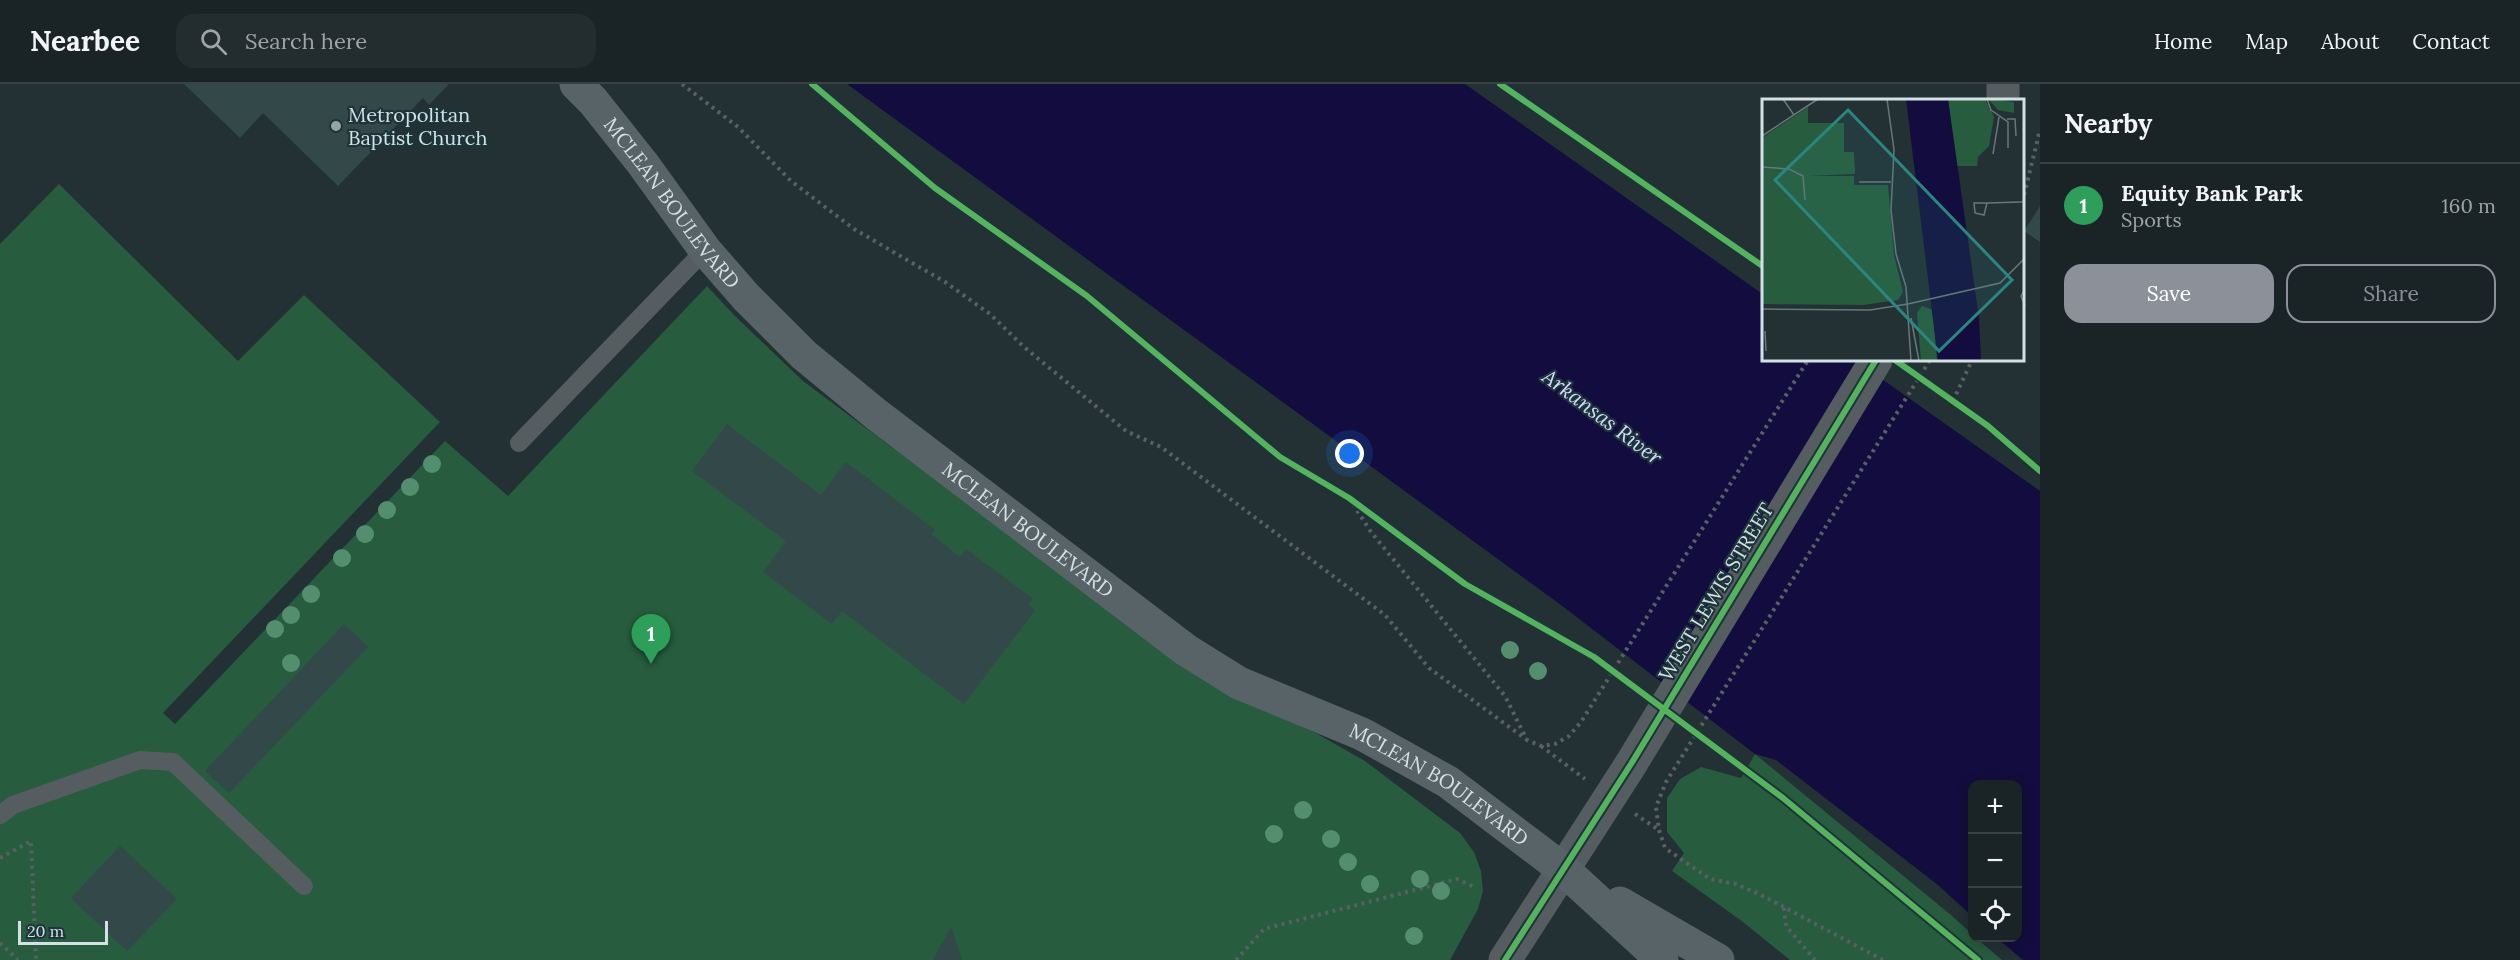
<!DOCTYPE html>
<meta charset="utf-8">
<style>
body{margin:0;font-family:Lora,serif;background:#232c2f;color:#f1f3f6}
.controls{position:absolute;right:18px;bottom:18px;display:grid;overflow:hidden;border-radius:12px;box-shadow:0 3px 15px #0003}
.controls button{width:54px;height:54px;display:grid;place-items:center;padding:0;border:0;border-bottom:2px solid #384144;background:#1a2427;color:#f1f3f6;font:30px sans-serif}
.scale{position:absolute;left:18px;bottom:15px;width:90px;box-sizing:border-box;padding-left:6px;border:3px solid #d3e1e4;border-top:0;font-size:16px;line-height:21px;white-space:nowrap;color:#d3e1e4;-webkit-text-stroke:4px #1d343a;paint-order:stroke}
.you{position:absolute;left:1350px;top:370px;width:21px;height:21px;margin:-15px;border:4px solid #fff;border-radius:50%;background:#1a73e8;box-shadow:0 0 0 9px #1a73e833}
.badge{display:grid;place-items:center;width:39px;height:39px;border-radius:50%;background:#8c9099;color:#fff;font-size:20px;font-weight:700}
.pin{position:absolute;translate:-50% -50px;filter:drop-shadow(0 2px 3px #0008)}
.pin::after{content:'';position:absolute;top:32px;width:21px;height:18px;background:inherit;clip-path:polygon(0 0,100% 0,50% 100%)}
.list{margin:0;padding:0;list-style:none}
h2{display:flex;justify-content:space-between;align-items:center;height:78px;margin:0;padding:0 24px;font-size:26px}
h2 small{font-size:20px;font-weight:400;color:#9fa4a7}
.list li{display:grid;grid-template-columns:39px 1fr auto;gap:18px;align-items:center;box-sizing:border-box;height:84px;padding:0 24px;border-top:2px solid #384144}
.list b{display:block;font-size:22px;white-space:nowrap}
.list p{margin:0;font-size:20px;white-space:nowrap;color:#9fa4a7}
.list em{font-size:20px;font-style:normal;color:#9fa4a7}
.actions{display:flex;gap:12px;padding:18px 24px}
.actions a{flex:1;padding:14px 0;border:2px solid #8c9099;border-radius:18px;text-align:center;font-size:21px;color:#8c9099}
.actions .main{background:#8c9099;color:#fff}
.icon{flex:none;width:33px;height:33px;fill:none;stroke:currentColor;stroke-width:2;stroke-linecap:round;stroke-linejoin:round}
.map{position:relative;flex:none;width:2040px;height:876px;overflow:hidden}
header{display:flex;align-items:center;gap:36px;box-sizing:border-box;height:84px;padding:0 30px;background:#1a2427;border-bottom:2px solid #384144}
header strong{font-size:28px}
nav{display:flex;gap:33px;margin-inline-start:auto;font-size:21px}
.search{width:420px;height:54px;background:#232c2f;display:flex;align-items:center;gap:15px;box-sizing:border-box;padding:0 21px;border-radius:18px;color:#9fa4a7;font-size:22px}
main{display:flex}
aside{flex:1;background:#1a2427}
.map>svg:first-child{display:block}
.green{fill:#275c3e}
.water{fill:#120d3e}
.building{fill:#334849}
.lines{fill:none;stroke-linecap:round;stroke-linejoin:round}
.path{stroke:#596063;stroke-width:4;stroke-dasharray:3 4.5;stroke-linecap:butt}
.service{stroke:#555d60;stroke-width:18}
.tertiary{stroke:#555d60;stroke-width:33}
.secondary{stroke:#586368;stroke-width:33}
.cycleway-casing{stroke:#1d343a;stroke-width:10}
.cycleway{stroke:#56b35d;stroke-width:6}
.tree{fill:#538e6e}
.poi-dot{fill:#95a3a6;stroke:#1d343a;stroke-width:2}
.labels{text-anchor:middle;stroke-width:4.5;stroke-linejoin:round;paint-order:stroke}
.poi-label{font-size:20px;fill:#d3e1e4;stroke:#1d343a;text-anchor:start}
.street-label{font-size:20px;fill:#d3e1e4;stroke:#1d343a}
.water-label{font-size:21px;font-style:italic;fill:#d3d8fd;stroke:#1d343a}
.inset-road{fill:none;stroke:#69777a;stroke-width:1.5}
.view{fill:#2c8680;fill-opacity:0.15;stroke:#2c8680;stroke-width:3}
.inset-edge{fill:none;stroke:#d3e1e4;stroke-width:3}
</style>
<header>
<strong>Nearbee</strong>
<div class="search"><svg class="icon" aria-label="search" viewBox="0 0 24 24"><circle cx="10" cy="10" r="6"/><path d="M15 15l6 6"/></svg>Search here</div>
<nav><a>Home</a><a>Map</a><a>About</a><a>Contact</a></nav>
</header>
<main>
<div class="map">
<svg width="2040" height="876" viewBox="0 0 2040 876">
<rect width="100%" height="100%" fill="#233034"/>
<path class="green" d="M 59,100 L 238,277 L 304,211 L 440,338 L 163,629 L 175,640 L 445,357 L 508,412 L 707,202 L 734,231 L 803,297 L 890,362 L 1244,618 L 1314,648 L 1365,677 L 1460,749 L 1474,768 L 1481,787 L 1483,807 L 1478,825 L 1450,876 L 0,876 L 0,160 Z
M 1755,670 L 1951,831 L 1972,850 L 1972,854 L 1976,854 L 2002,876 L 1790,876 L 1743,838 L 1672,787 L 1684,769 L 1667,748 L 1667,714 L 1680,695 L 1701,683 L 1741,694 Z"/>
<path class="water" d="M 847,0 L 1465,0 L 1764,211 L 1764,276 L 1855,276 L 2040,407 L 2040,876 L 2023,876 L 1997,854 L 2018,854 L 2018,700 L 1972,700 L 1972,832 L 1938,801 L 1776,676 L 1755,670 L 1561,521 Z"/>
<path class="building" d="M 184,0 L 449,0 L 429,21 L 423,14 L 338,102 L 263,29 L 240,54 Z
M 2040,122 L 2040,158 L 2024,147 Z
M 727,340 L 821,411 L 846,378 L 935,446 L 931,450 L 960,473 L 966,465 L 1033,515 L 1028,521 L 1035,526 L 964,620 L 842,527 L 832,540 L 763,488 L 786,457 L 692,387 Z
M 344,540 L 368,563 L 229,709 L 205,687 Z
M 120,762 L 177,815 L 127,867 L 71,814 Z
M 951,843 L 962,876 L 933,876 Z"/>
<g class="lines">
<path class="path" d="M 682,0 L 738,43 L 791,97 L 854,145 L 945,198 L 990,230 L 1024,263 L 1126,347 L 1161,363 L 1385,531 L 1429,584 L 1527,656
M 1500,0 L 1764,183
M 2024,111 L 2040,46
M 1905,283 L 1988,342 L 2040,387
M 1953,317 L 1972,276
M 1349,414 L 1371,448 L 1505,612 L 1527,656 L 1541,662 L 1555,660 L 1569,652 L 1581,638 L 1808,276
M 1541,662 L 1585,695
M 1635,730 L 1659,746
M 0,774 L 31,757 L 36,876
M 1784,824 L 1786,842 L 1815,876
M 0,859 L 18,876
M 1236,876 L 1264,845 L 1457,795 L 1474,803
M 1883,876 L 1765,813 L 1736,800 L 1710,795 L 1665,764 L 1659,746 L 1656,723 L 1666,698 L 1930,276"/>
<path class="service" d="M 519,359 L 705,166
M 0,731 L 13,721 L 140,676 L 173,678 L 304,802"/>
<path class="tertiary" d="M 2003,16 L 2003,0
M 1505,876 L 1631,680 L 1876,276"/>
<g class="secondary">
<path id="s1" d="M 576,0 L 593,17 L 643,80 L 705,166 L 746,213 L 804,271 L 877,331 L 1186,566 L 1239,599 L 1362,650 L 1448,698 L 1564,786 L 1662,876"/>
<path d="M 1620,819 L 1718,876"/>
</g>
<defs>
<path id="cycleway" d="M 812,0 L 935,104 L 1087,212 L 1280,373 L 1349,414 L 1465,500 L 1594,573 L 1783,714 L 1978,876
M 1500,0 L 1764,183
M 1895,276 L 1988,342 L 2040,387
M 1505,876 L 1631,680 L 1876,276"/>
</defs>
<use href="#cycleway" class="cycleway-casing"/>
<use href="#cycleway" class="cycleway"/>
</g>
<g class="tree">
<circle cx="432" cy="380" r="9"/>
<circle cx="410" cy="403" r="9"/>
<circle cx="387" cy="426" r="9"/>
<circle cx="365" cy="450" r="9"/>
<circle cx="342" cy="474" r="9"/>
<circle cx="311" cy="510" r="9"/>
<circle cx="291" cy="531" r="9"/>
<circle cx="275" cy="545" r="9"/>
<circle cx="1510" cy="566" r="9"/>
<circle cx="291" cy="579" r="9"/>
<circle cx="1538" cy="587" r="9"/>
<circle cx="1303" cy="726" r="9"/>
<circle cx="1274" cy="750" r="9"/>
<circle cx="1331" cy="755" r="9"/>
<circle cx="1348" cy="778" r="9"/>
<circle cx="1420" cy="795" r="9"/>
<circle cx="1370" cy="800" r="9"/>
<circle cx="1441" cy="807" r="9"/>
<circle cx="1414" cy="852" r="9"/>
</g>
<circle class="poi-dot" cx="336" cy="42" r="6"/>
<g class="labels">
<g class="poi-label">
<text x="348" y="38">Metropolitan<tspan x="348" dy="23">Baptist Church</tspan></text>
</g>
<g class="street-label">
<text dy="7" stroke="none"><textPath href="#s1" startOffset="153">MCLEAN BOULEVARD</textPath></text>
<text dy="7" stroke="none"><textPath href="#s1" startOffset="639">MCLEAN BOULEVARD</textPath></text>
<text transform="translate(1716 508) rotate(-59)" y="7">WEST LEWIS STREET</text>
<text dy="7" stroke="none"><textPath href="#s1" startOffset="1125">MCLEAN BOULEVARD</textPath></text>
</g>
<g class="water-label">
<text transform="translate(1602 333) rotate(37)" y="7">Arkansas River</text>
</g>
</g>
<g transform="translate(1762 15)">
<rect width="262" height="262" fill="#233034"/>
<path d="M 186,0 L 223,0 L 232,18 L 227,47 L 216,58 L 215,67 L 194,67 ZM 226,0 L 252,3 L 252,14 L 236,11 ZM 46,8 L 46,24 L 82,24 L 82,53 L 92,53 L 93,75 L 46,77 L 92,77 L 92,86 L 126,86 L 132,156 L 141,193 L 136,201 L 101,206 L 0,205 L 0,39 ZM 160,207 L 171,211 L 175,262 L 159,262 L 155,214 Z" fill="#275c3e"/>
<path d="M 144,0 L 186,0 L 217,219 L 219,262 L 176,262 Z" fill="#120d3e"/>
<path class="inset-road" d="M 21,0 L 32,16M 125,0 L 132,51 L 129,111 L 134,155 L 144,188 L 149,262M 225,0 L 229,11 L 246,23 L 246,49M 245,20 L 253,20 L 254,37M 0,37 L 56,0M 231,55 L 237,18M 0,68 L 27,70 L 41,77 L 43,101M 97,83 L 129,83M 225,104 L 222,116 L 213,114 L 212,104 L 225,104 L 259,103 L 263,103M 263,190 L 259,197 L 263,207M 0,210 L 108,211 L 146,205 L 238,184 L 263,159M 149,219 L 157,262M 3,232 L 4,252"/>
<path class="view" d="M 86,11 L 250,181 L 177,252 L 13,81 Z"/>
<rect width="262" height="262" class="inset-edge"/>
</g>
</svg>
<div class="controls">
<button>+</button>
<button>−</button>
<button><svg class="icon" aria-label="locate" viewBox="0 0 24 24"><circle cx="12" cy="12" r="6"/><path d="M12 2v4M12 18v4M2 12h4M18 12h4"/></svg></button>
</div>
<div class="scale">20 m</div>
<div class="you"></div>
<div class="pin badge" style="left:651px;top:580px;background:#2e9e5b">1</div>
</div>
<aside>
<h2>Nearby<small></small></h2>
<ul class="list">
<li><span class="badge" style="background:#2e9e5b">1</span><div><b>Equity Bank Park</b><p>Sports</p></div><em>160 m</em></li>
</ul>
<div class="actions"><a class="main">Save</a><a>Share</a></div>
</aside>
</main>
